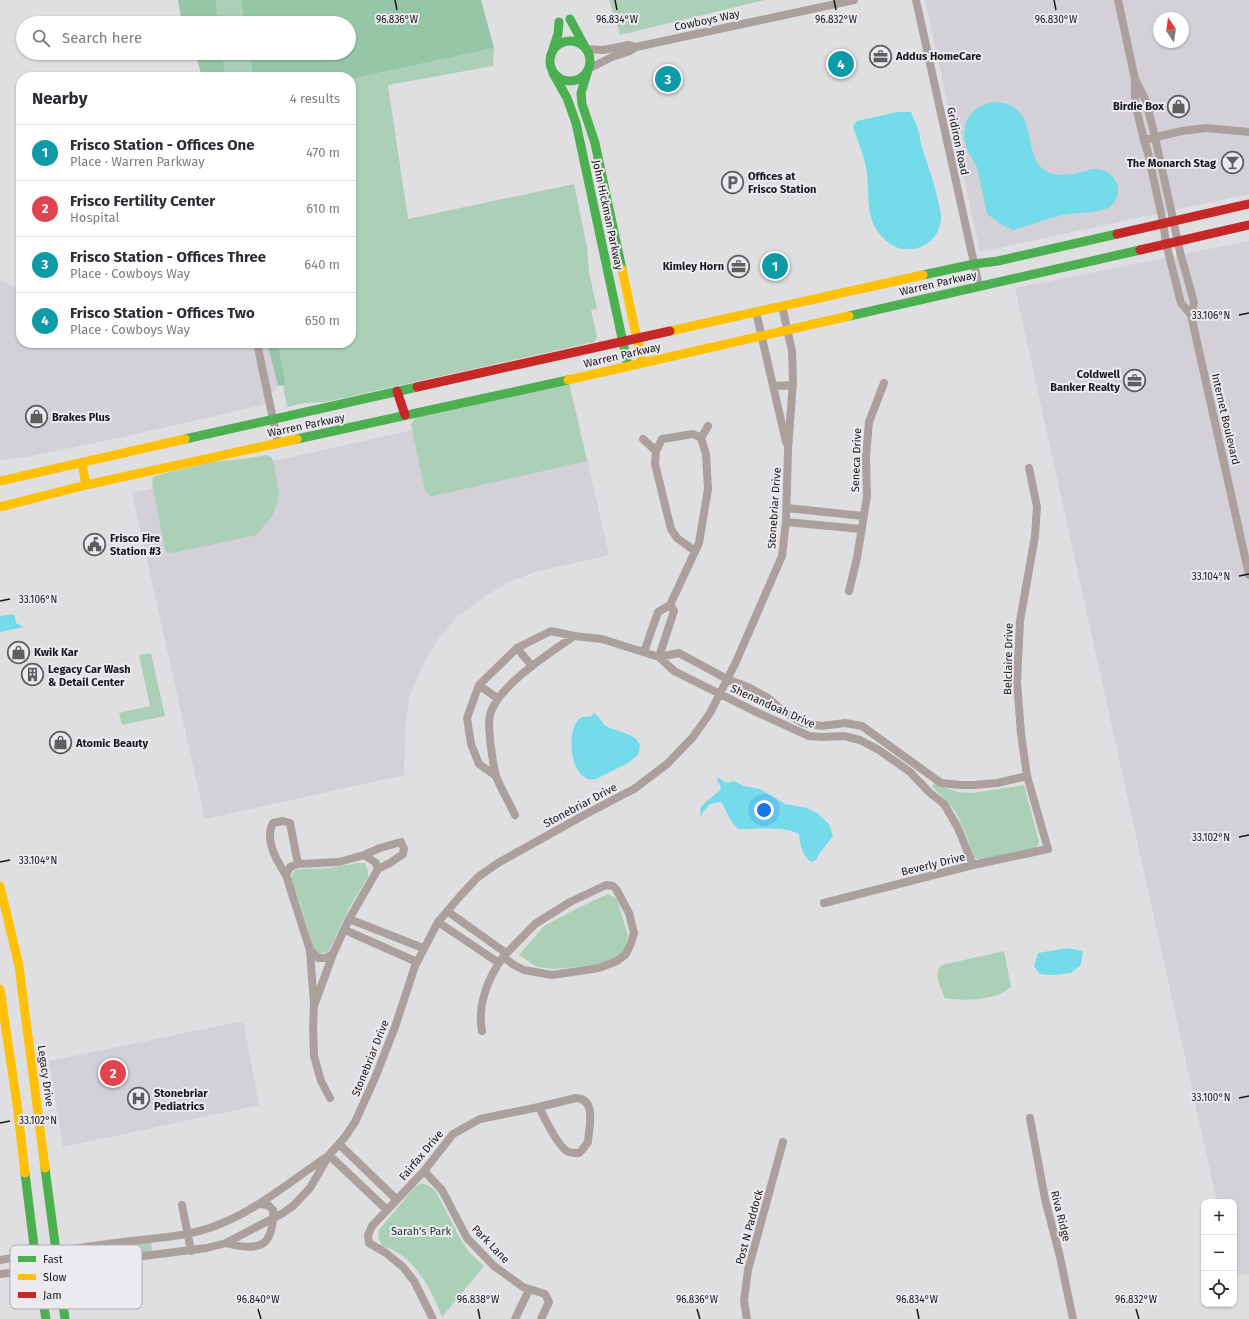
<!DOCTYPE html>
<meta charset="utf-8">
<style>
body{margin:0;font-family:"Fira Sans",sans-serif;background:#f2f2f3;color:#2b2b33}
.controls{position:absolute;right:12px;bottom:12px;display:grid;overflow:hidden;border-radius:8px;box-shadow:0 1px 3px #0004}
.controls button{width:36px;height:36px;display:grid;place-items:center;padding:0;border:0;border-bottom:1px solid #e1e1e2;background:#fff;color:#2b2b33;font:20px sans-serif}
.compass{position:absolute;left:1153px;top:12px;width:36px;height:36px;border-radius:50%;background:#fff;box-shadow:0 1px 3px #0004;rotate:347deg}
.you{position:absolute;left:764px;top:810px;width:14px;height:14px;margin:-10px;border:3px solid #fff;border-radius:50%;background:#1a73e8;box-shadow:0 0 0 6px #1a73e833}
.badge{display:grid;place-items:center;width:26px;height:26px;border-radius:50%;background:#0b8043;color:#fff;font-size:13px;font-weight:700}
.pin{position:absolute;translate:-50% -50%;border:2px solid #fff;box-shadow:0 1px 4px #0006}
.list{margin:0;padding:0;list-style:none}
h2{display:flex;justify-content:space-between;align-items:center;height:52px;margin:0;padding:0 16px;font-size:17px}
h2 small{font-size:13px;font-weight:400;color:#7c7c81}
.list li{display:grid;grid-template-columns:26px 1fr auto;gap:12px;align-items:center;box-sizing:border-box;height:56px;padding:0 16px;border-top:1px solid #e1e1e2}
.list b{display:block;font-size:15px;white-space:nowrap}
.list p{margin:0;font-size:13px;white-space:nowrap;color:#7c7c81}
.list em{font-size:13px;font-style:normal;color:#7c7c81}
.icon{flex:none;width:22px;height:22px;fill:none;stroke:currentColor;stroke-width:2;stroke-linecap:round;stroke-linejoin:round}
.map{position:relative;flex:none;width:1249px;height:1319px;overflow:hidden}
.search{position:absolute;background:#fff;box-shadow:0 1px 3px #0004;left:16px;top:16px;width:340px;height:44px;display:flex;align-items:center;gap:10px;box-sizing:border-box;padding:0 14px;border-radius:22px;color:#7c7c81;font-size:15px}
.panel{position:absolute;background:#fff;box-shadow:0 1px 3px #0004;left:16px;top:72px;width:340px;height:276px;border-radius:16px}
.map>svg:first-child{display:block}
.built{fill:#d3d0d8;fill-rule:evenodd}
.green{fill:#acd0b7}
.forest{fill:#95c6a7}
.water{fill:#74dbeb}
.lines{fill:none;stroke-linecap:round;stroke-linejoin:round}
.street{stroke:#aca09f;stroke-width:8}
.fast{stroke:#4caf50;stroke-width:9}
.slow{stroke:#ffc107;stroke-width:9}
.jam{stroke:#c62828;stroke-width:9}
.ticks{fill:none;stroke:#181719;stroke-width:1.5}
.labels{text-anchor:middle;stroke-width:4;stroke-linejoin:round;paint-order:stroke}
.street-label{font-size:11px;fill:#181719;stroke:#eceaef}
.poi-label{font-size:11px;font-weight:bold;fill:#181719;stroke:#eceaef;text-anchor:start}
.park-label{font-size:11px;fill:#143a22;stroke:#eceaef}
.key{fill:#eceaef;stroke:#acabaf;stroke-width:1}
.key-label{font-size:11px;fill:#181719}
.ticks-label{font-size:10px;text-anchor:middle;fill:#181719;stroke:#eceaef;stroke-width:4;stroke-linejoin:round;paint-order:stroke}
</style>
<div class="map">
<svg width="1249" height="1319" viewBox="0 0 1249 1319">
<rect width="100%" height="100%" fill="#dfdee1"/>
<path class="built" d="M 925,0 L 1249,0 L 1249,194 L 980,252 ZM 1159,18 L 1183,18 L 1183,42 L 1159,42 Z
M 1249,241 L 1249,1274 L 1234,1277 L 1234,1202 L 1217,1202 L 1015,288 Z
M 0,279 L 21,291 L 21,343 L 267,343 L 278,386 L 263,405 L 119,438 L 21,458 L 0,460 Z
M 572,394 L 609,555 L 535,572 L 509,582 L 484,597 L 457,617 L 438,639 L 423,665 L 409,697 L 405,731 L 404,775 L 205,819 L 132,493 Z
M 243,1021 L 259,1105 L 63,1147 L 49,1061 Z"/>
<path class="green" d="M 216,0 L 241,0 L 244,23 L 218,23 Z
M 609,0 L 765,0 L 620,35 Z
M 494,48 L 493,66 L 388,85 L 408,219 L 574,184 L 587,247 L 589,272 L 597,309 L 591,310 L 597,337 L 594,342 L 325,402 L 305,403 L 287,407 L 283,386 L 286,385 L 278,343 L 351,343 L 351,79 Z
M 222,53 L 249,53 L 253,77 L 226,77 Z
M 569,383 L 587,461 L 433,496 L 430,496 L 425,491 L 411,425 L 414,420 L 417,417 Z
M 267,455 L 272,458 L 274,465 L 279,493 L 277,504 L 272,516 L 256,535 L 173,553 L 167,552 L 165,549 L 152,483 L 153,477 L 162,474 L 212,462 L 243,459 Z
M 151,653 L 165,716 L 122,725 L 119,713 L 150,706 L 139,655 Z
M 934,783 L 958,792 L 973,793 L 1024,785 L 1039,842 L 1035,850 L 980,861 L 974,857 L 966,834 L 955,811 L 932,786 Z
M 358,863 L 365,863 L 368,871 L 368,877 L 349,908 L 329,951 L 320,954 L 314,949 L 300,903 L 290,879 L 295,870 L 302,869 L 329,868 Z
M 608,894 L 617,899 L 628,936 L 625,949 L 618,957 L 604,964 L 555,969 L 537,967 L 519,955 L 544,926 L 578,908 Z
M 1004,951 L 1011,987 C 1007,989 1003,993 998,995 C 983,1000 961,1001 945,998 C 941,989 932,972 942,965 Z
M 420,1184 C 428,1183 431,1187 436,1192 L 462,1242 L 469,1252 L 484,1266 L 442,1317 C 431,1289 414,1254 382,1246 L 378,1237 L 379,1230 L 415,1187 Z
M 151,1242 L 152,1251 L 118,1256 L 117,1246 Z"/>
<path class="forest" d="M 178,0 L 216,0 L 218,23 L 182,23 Z
M 241,0 L 481,0 L 494,48 L 351,79 L 351,77 L 253,77 L 249,53 L 349,53 L 349,23 L 244,23 Z
M 195,53 L 222,53 L 226,77 L 202,77 Z
M 267,343 L 278,343 L 286,385 L 278,386 Z"/>
<path class="water" d="M 992,102 C 996,103 1002,102 1007,104 C 1040,116 1020,160 1050,173 C 1060,177 1075,174 1086,171 C 1088,170 1091,169 1094,169 C 1109,168 1122,182 1117,197 C 1116,201 1112,206 1108,208 C 1094,214 1078,212 1063,215 C 1046,219 1030,225 1013,230 L 1002,225 L 987,214 L 977,167 L 968,152 L 964,139 L 965,126 L 969,116 L 978,107 Z
M 897,112 L 911,112 C 913,118 917,125 919,132 C 920,135 920,140 921,144 C 926,161 933,178 937,196 C 938,203 941,210 941,217 C 941,234 928,248 911,249 C 896,251 884,241 876,229 C 865,211 870,187 866,167 C 863,153 857,139 853,126 L 857,121 Z
M 14,614 L 16,623 L 24,627 L 0,632 L 0,616 Z
M 593,713 C 599,715 601,722 606,726 C 614,731 636,734 639,743 C 641,746 639,752 638,755 L 628,763 L 596,779 C 571,785 564,732 580,718 C 583,716 588,717 592,716 Z
M 718,777 L 726,783 L 734,781 L 743,786 L 760,789 L 785,804 L 807,808 L 817,813 L 829,824 L 833,836 C 827,845 820,850 816,860 L 811,862 C 802,855 800,844 799,834 C 780,825 758,830 738,829 L 731,821 L 722,803 L 720,802 L 710,804 L 703,812 L 701,817 L 700,809 C 705,800 715,797 721,788 L 720,784 L 717,781 Z
M 1068,948 L 1083,951 L 1081,965 L 1071,973 L 1052,975 L 1040,974 L 1034,966 L 1038,953 Z"/>
<g class="lines">
<path class="street" d="M 916,0 L 979,286
M 1118,0 L 1135,79 L 1135,103 L 1144,140 L 1148,153 L 1163,222 L 1166,243 L 1181,303 L 1191,315
M 586,49 L 603,50 L 629,45 L 636,47
M 588,69 L 612,57 L 630,51 L 636,47 L 854,0
M 1135,79 L 1146,101 L 1155,137 L 1181,256 L 1191,291 L 1194,303 L 1191,315 L 1249,575
M 1144,140 L 1182,131 L 1206,128 L 1249,132
M 756,312 L 786,442
M 257,343 L 278,443
M 774,386 L 793,385
M 701,438 L 708,426
M 643,439 L 656,451
M 787,508 L 863,516
M 786,522 L 861,529
M 849,591 L 857,558 L 867,496 L 866,457 L 869,422 L 884,383
M 670,605 L 699,543 L 708,489 L 706,454 L 701,438 L 693,434 L 662,439 L 656,451 L 655,464 L 671,529 L 677,538 L 695,551
M 517,648 L 532,666
M 479,685 L 498,699
M 496,776 L 479,764 L 471,744 L 467,718 L 479,685 L 517,648 L 551,631 L 574,636 L 602,639 L 659,657 L 674,611 L 670,605 L 658,612 L 644,652
M 515,815 C 509,802 501,789 496,776 C 493,765 487,726 490,715 C 498,685 549,654 574,636
M 364,855 L 376,863 L 378,869 L 349,919 L 333,954 L 325,958 L 318,958 L 310,950 L 286,875 L 290,867 L 298,864 L 339,862 Z
M 364,855 L 380,848 L 401,842 L 404,849 L 403,854 L 390,863 L 378,869
M 973,865 L 958,828 L 944,804 L 929,792 L 910,772 L 879,750 L 860,740 L 844,736 L 822,737 L 809,736 L 754,711 L 674,671 L 659,657 L 679,653 L 727,679 L 748,687 L 768,698 L 784,712 L 803,723 L 822,726 L 845,723 L 862,726 L 941,783 L 960,785 L 975,785 L 997,783 L 1027,776
M 286,875 C 277,861 264,840 273,823 L 283,821 L 290,823 L 298,864
M 606,885 L 613,886 L 616,889 L 629,913 L 634,933 L 631,943 L 626,954 L 617,961 L 599,968 L 552,975 L 524,970 L 514,965 L 503,957 L 535,924 L 570,902 Z
M 824,903 L 973,865 L 1048,849 L 1027,776 L 1021,734 L 1017,682 L 1020,621 L 1035,536 L 1037,507 L 1029,468
M 447,911 L 506,953
M 349,919 L 423,948
M 438,922 L 499,963
M 345,930 L 417,962
M 310,950 L 314,1005 L 313,1027 L 314,1056 L 321,1081 L 330,1098
M 315,1003 L 333,954
M 482,1031 C 477,1005 488,978 503,957
M 576,1098 C 597,1099 589,1127 588,1142 L 582,1150 L 579,1153 C 576,1153 572,1153 569,1152 C 559,1149 544,1117 539,1107 Z
M 1030,1118 L 1045,1199 L 1060,1257 L 1073,1319
M 339,1144 L 396,1199
M 329,1155 L 387,1210
M 424,1171 L 442,1190 L 467,1238 L 494,1266 L 523,1287 L 545,1294 L 549,1302 L 541,1319
M 182,1205 L 191,1251
M 226,1243 C 259,1252 274,1247 273,1210 L 268,1205 L 259,1204
M 0,1260 C 41,1254 82,1247 123,1242 C 153,1238 187,1237 215,1226 C 256,1211 292,1180 328,1156
M 0,1274 L 207,1248 L 226,1243 L 283,1213 L 293,1206 L 310,1188 L 329,1155 L 345,1137 L 355,1122 L 375,1078 L 395,1027 L 415,966 L 438,922 L 461,895 L 478,877 L 498,863 L 586,814 L 634,789 L 667,764 L 693,737 L 710,713 L 735,664 L 782,556 L 786,522 L 788,450 L 793,381 L 792,351 L 782,306
M 433,1319 L 414,1281 L 403,1267 L 386,1253 L 369,1243 L 368,1235 L 372,1226 L 424,1171 L 453,1134 L 480,1119 L 539,1107
M 515,1319 L 529,1290
M 747,1319 L 744,1301 L 748,1270 L 783,1142"/>
<path class="fast" d="M 570,19 L 585,47
M550 61a20 20 0 1 1 40 0a20 20 0 1 1-40 0Z
M 553,49 L 558,34 L 559,22
M 588,70 L 581,93 L 582,104 L 595,143 L 622,269
M 553,73 L 567,98 L 576,123 L 628,366
M 923,275 L 974,264 L 998,261 L 1117,234
M 849,316 L 1140,250
M 185,439 L 417,387
M 297,439 L 568,380
M 45,1168 L 65,1319
M 25,1173 L 35,1254 L 46,1319"/>
<path class="slow" d="M 622,269 L 642,362
M 670,331 L 923,275
M 568,380 L 849,316
M 82,463 L 86,485
M 0,481 L 185,439
M 0,507 L 86,485 L 297,439
M 0,886 L 19,966 L 45,1168
M 0,989 L 17,1104 L 25,1173"/>
<path class="jam" d="M 1117,234 L 1249,204
M 1140,250 L 1249,225
M 417,387 L 670,331
M 397,391 L 405,415"/>
</g>
<path class="ticks" d="M 395,0 L 397,10M 615,0 L 617,10M 834,0 L 836,10M 1054,0 L 1056,10M 1239,315 L 1249,313M 1239,576 L 1249,574M 0,601 L 10,599M 1239,837 L 1249,835M 0,862 L 10,860M 1239,1098 L 1249,1096M 0,1123 L 10,1121M 258,1309 L 261,1319M 478,1309 L 480,1319M 697,1309 L 700,1319M 917,1309 L 919,1319M 1136,1309 L 1139,1319"/>
<defs>
<symbol id="office-ring" viewBox="-11 -11 22 22"><circle r="9.5" fill="#eceaef" stroke="#5e5d5f" stroke-width="1.5"/><path d="M-6-3h4V-5.5h4V-3h4V5H-6ZM-1-4.5V-3h2v-1.5ZM-6 0V1H6V0Z" fill="#5e5d5f"/></symbol>
<symbol id="shop-ring" viewBox="-11 -11 22 22"><circle r="9.5" fill="#eceaef" stroke="#5e5d5f" stroke-width="1.5"/><path d="M-5-2.5h2.3a2.7 3.5 0 0 1 5.4 0H5L5.5 6h-11ZM-1.5-2.5h3a1.5 2.3 0 0 0-3 0Z" fill="#5e5d5f"/></symbol>
<symbol id="bar-ring" viewBox="-11 -11 22 22"><circle r="9.5" fill="#eceaef" stroke="#5e5d5f" stroke-width="1.5"/><path d="M-6-5H6L.8 .8V4.5H3.5V6h-7V4.5H-.8V.8Z" fill="#5e5d5f"/></symbol>
<symbol id="parking-ring" viewBox="-11 -11 22 22"><circle r="9.5" fill="#eceaef" stroke="#5e5d5f" stroke-width="1.5"/><path d="M-3.5-5.5H1a3.5 3.5 0 0 1 0 7H-1V5.5H-3.5ZM-1-3.4V-.6H.8a1.4 1.4 0 0 0 0-2.8Z" fill="#5e5d5f"/></symbol>
<symbol id="civic-ring" viewBox="-11 -11 22 22"><circle r="9.5" fill="#eceaef" stroke="#5e5d5f" stroke-width="1.5"/><path d="M-.6-6.5H3V-4.5H.6V-3L4-1V1h2V6H-6V1h2V-1L-.6-3ZM-1.2 2.5V6h2.4V2.5Z" fill="#5e5d5f"/></symbol>
<symbol id="building-ring" viewBox="-11 -11 22 22"><circle r="9.5" fill="#eceaef" stroke="#5e5d5f" stroke-width="1.5"/><path d="M-4-6H4V6H1V3H-1V6H-4ZM-2.5-4.3h1.7v1.8h-1.7ZM.8-4.3h1.7v1.8H.8ZM-2.5-1h1.7V.8h-1.7ZM.8-1h1.7V.8H.8Z" fill="#5e5d5f"/></symbol>
<symbol id="hospital-ring" viewBox="-11 -11 22 22"><circle r="9.5" fill="#eceaef" stroke="#5e5d5f" stroke-width="1.5"/><path d="M-5-5h3v3.5h4V-5h3V5h-3V1.5h-4V5h-3Z" fill="#5e5d5f"/></symbol>
</defs>
<g fill-rule="evenodd">
<use href="#office-ring" x="868" y="44" width="25" height="25"/>
<use href="#shop-ring" x="1166" y="94" width="25" height="25"/>
<use href="#bar-ring" x="1220" y="150" width="25" height="25"/>
<use href="#parking-ring" x="720" y="170" width="25" height="25"/>
<use href="#office-ring" x="726" y="254" width="25" height="25"/>
<use href="#office-ring" x="1122" y="368" width="25" height="25"/>
<use href="#shop-ring" x="24" y="404" width="25" height="25"/>
<use href="#civic-ring" x="82" y="532" width="25" height="25"/>
<use href="#shop-ring" x="6" y="640" width="25" height="25"/>
<use href="#building-ring" x="20" y="662" width="25" height="25"/>
<use href="#shop-ring" x="48" y="730" width="25" height="25"/>
<use href="#hospital-ring" x="126" y="1086" width="25" height="25"/>
</g>
<g class="labels">
<g class="street-label">
<text transform="translate(707 20) rotate(-12)" y="4">Cowboys Way</text>
<text transform="translate(958 141) rotate(78)" y="4">Gridiron Road</text>
<text transform="translate(608 215) rotate(78)" y="4">John Hickman Parkway</text>
<text transform="translate(938 283) rotate(-13)" y="4">Warren Parkway</text>
<text transform="translate(622 355) rotate(-13)" y="4">Warren Parkway</text>
<text transform="translate(1226 419) rotate(77)" y="4">Internet Boulevard</text>
<text transform="translate(306 425) rotate(-12)" y="4">Warren Parkway</text>
<text transform="translate(856 460) rotate(-88)" y="4">Seneca Drive</text>
<text transform="translate(774 508) rotate(-86)" y="4">Stonebriar Drive</text>
<text transform="translate(1008 659) rotate(-89)" y="4">Belclaire Drive</text>
<text transform="translate(773 706) rotate(24)" y="4">Shenandoah Drive</text>
<text transform="translate(580 805) rotate(-28)" y="4">Stonebriar Drive</text>
<text transform="translate(933 864) rotate(-14)" y="4">Beverly Drive</text>
<text transform="translate(370 1058) rotate(-68)" y="4">Stonebriar Drive</text>
<text transform="translate(46 1076) rotate(82)" y="4">Legacy Drive</text>
<text transform="translate(421 1155) rotate(-50)" y="4">Fairfax Drive</text>
<text transform="translate(1061 1216) rotate(76)" y="4">Riva Ridge</text>
<text transform="translate(749 1227) rotate(-75)" y="4">Post N Paddock</text>
<text transform="translate(491 1244) rotate(46)" y="4">Park Lane</text>
</g>
<g class="poi-label">
<text x="896" y="60">Addus HomeCare</text>
<text x="1164" y="110" text-anchor="end">Birdie Box</text>
<text x="1216" y="167" text-anchor="end">The Monarch Stag</text>
<text x="748" y="180">Offices at<tspan x="748" dy="13">Frisco Station</tspan></text>
<text x="724" y="270" text-anchor="end">Kimley Horn</text>
<text x="1120" y="378" text-anchor="end">Coldwell<tspan x="1120" dy="13">Banker Realty</tspan></text>
<text x="52" y="421">Brakes Plus</text>
<text x="110" y="542">Frisco Fire<tspan x="110" dy="13">Station #3</tspan></text>
<text x="34" y="656">Kwik Kar</text>
<text x="48" y="673">Legacy Car Wash<tspan x="48" dy="13">&amp; Detail Center</tspan></text>
<text x="76" y="747">Atomic Beauty</text>
<text x="154" y="1097">Stonebriar<tspan x="154" dy="13">Pediatrics</tspan></text>
</g>
<g class="park-label">
<text x="421" y="1235">Sarah's Park</text>
</g>
</g>
<rect x="10" y="1245" width="132" height="64" rx="6" class="key"/>
<rect x="18" y="1256" width="18" height="6" fill="#4caf50"/>
<rect x="18" y="1274" width="18" height="6" fill="#ffc107"/>
<rect x="18" y="1292" width="18" height="6" fill="#c62828"/>
<g class="key-label">
<text x="43" y="1263">Fast</text>
<text x="43" y="1281">Slow</text>
<text x="43" y="1299">Jam</text>
</g>
<g class="ticks-label">
<text x="397" y="23">96.836°W</text>
<text x="617" y="23">96.834°W</text>
<text x="836" y="23">96.832°W</text>
<text x="1056" y="23">96.830°W</text>
<text x="1211" y="319">33.106°N</text>
<text x="1211" y="580">33.104°N</text>
<text x="38" y="603">33.106°N</text>
<text x="1211" y="841">33.102°N</text>
<text x="38" y="864">33.104°N</text>
<text x="1211" y="1101">33.100°N</text>
<text x="38" y="1124">33.102°N</text>
<text x="258" y="1303">96.840°W</text>
<text x="478" y="1303">96.838°W</text>
<text x="697" y="1303">96.836°W</text>
<text x="917" y="1303">96.834°W</text>
<text x="1136" y="1303">96.832°W</text>
</g>
</svg>
<div class="controls">
<button>+</button>
<button>−</button>
<button><svg class="icon" aria-label="locate" viewBox="0 0 24 24"><circle cx="12" cy="12" r="6"/><path d="M12 2v4M12 18v4M2 12h4M18 12h4"/></svg></button>
</div>
<svg class="compass" viewBox="-18 -18 36 36"><path d="M0-13l5 13h-10z" fill="#e53935"/><path d="M0 13l5-13h-10z" fill="#7c7c81"/></svg>
<div class="you"></div>
<div class="pin badge" style="left:775px;top:266px;background:#0f9aa8">1</div>
<div class="pin badge" style="left:113px;top:1073px;background:#e0444e">2</div>
<div class="pin badge" style="left:668px;top:79px;background:#0f9aa8">3</div>
<div class="pin badge" style="left:841px;top:64px;background:#0f9aa8">4</div>
<div class="search"><svg class="icon" aria-label="search" viewBox="0 0 24 24"><circle cx="10" cy="10" r="6"/><path d="M15 15l6 6"/></svg>Search here</div>
<section class="panel">
<h2>Nearby<small>4 results</small></h2>
<ul class="list">
<li><span class="badge" style="background:#0f9aa8">1</span><div><b>Frisco Station - Offices One</b><p>Place · Warren Parkway</p></div><em>470 m</em></li>
<li><span class="badge" style="background:#e0444e">2</span><div><b>Frisco Fertility Center</b><p>Hospital</p></div><em>610 m</em></li>
<li><span class="badge" style="background:#0f9aa8">3</span><div><b>Frisco Station - Offices Three</b><p>Place · Cowboys Way</p></div><em>640 m</em></li>
<li><span class="badge" style="background:#0f9aa8">4</span><div><b>Frisco Station - Offices Two</b><p>Place · Cowboys Way</p></div><em>650 m</em></li>
</ul>
</section>
</div>
